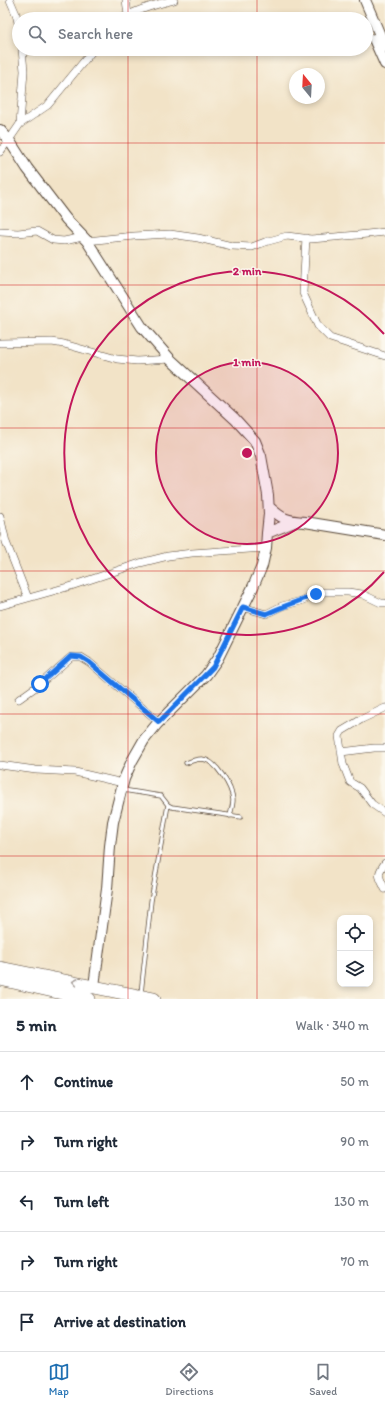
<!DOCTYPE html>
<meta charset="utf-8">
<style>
body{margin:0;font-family:Itim,sans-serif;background:#f6f6f7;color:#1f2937}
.controls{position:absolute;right:12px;bottom:12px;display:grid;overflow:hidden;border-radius:8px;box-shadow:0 2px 6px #0003}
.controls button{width:36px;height:36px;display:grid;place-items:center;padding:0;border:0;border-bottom:1px solid #e0e1e3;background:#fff;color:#1f2937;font:20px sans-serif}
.compass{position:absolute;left:289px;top:68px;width:36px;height:36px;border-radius:50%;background:#fff;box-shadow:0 2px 6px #0003;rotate:342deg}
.stop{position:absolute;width:12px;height:12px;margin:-9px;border:3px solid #1a73e8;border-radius:50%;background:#fff}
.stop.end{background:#1a73e8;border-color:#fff;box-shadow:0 1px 4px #0008}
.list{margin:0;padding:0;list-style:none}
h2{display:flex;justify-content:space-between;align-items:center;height:52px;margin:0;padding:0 16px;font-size:17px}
h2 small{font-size:13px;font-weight:400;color:#747a83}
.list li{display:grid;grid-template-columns:26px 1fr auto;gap:12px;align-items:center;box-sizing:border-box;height:60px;padding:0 16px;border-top:1px solid #e0e1e3}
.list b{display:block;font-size:15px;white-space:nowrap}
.list em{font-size:13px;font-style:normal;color:#747a83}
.icon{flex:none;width:22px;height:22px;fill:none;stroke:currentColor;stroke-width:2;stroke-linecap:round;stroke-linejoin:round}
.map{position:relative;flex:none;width:385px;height:999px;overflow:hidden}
.search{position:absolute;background:#fff;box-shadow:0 2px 6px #0003;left:12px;right:12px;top:12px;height:44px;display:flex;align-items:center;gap:10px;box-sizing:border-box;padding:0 14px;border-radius:22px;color:#747a83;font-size:15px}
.sheet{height:352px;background:#fff}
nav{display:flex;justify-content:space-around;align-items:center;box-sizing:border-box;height:56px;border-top:1px solid #e0e1e3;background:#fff;font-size:11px;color:#747a83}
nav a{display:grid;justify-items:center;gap:2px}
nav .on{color:#1f6fb2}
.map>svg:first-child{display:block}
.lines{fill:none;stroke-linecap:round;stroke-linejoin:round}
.lane-casing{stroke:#564637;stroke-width:5}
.street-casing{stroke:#564637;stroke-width:8}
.secondary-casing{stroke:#564637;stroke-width:12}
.highway-casing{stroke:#564637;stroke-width:14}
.lane{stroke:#fff;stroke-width:3.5}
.street{stroke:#fff;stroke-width:7}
.secondary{stroke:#fff;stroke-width:10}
.highway{stroke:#fff;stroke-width:13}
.oneway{stroke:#a79f9a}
.route{stroke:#1a73e8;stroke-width:5}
.grid{fill:none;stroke:#d62828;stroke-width:1;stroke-opacity:0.55}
.ring{fill:none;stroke:#c2185b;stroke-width:2}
.centre{fill:#c2185b;stroke:#fbf7ec;stroke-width:2}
.ring-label{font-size:12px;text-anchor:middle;font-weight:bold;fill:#c2185b;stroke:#fbf7ec;stroke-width:3;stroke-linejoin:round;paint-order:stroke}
</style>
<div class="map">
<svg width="385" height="999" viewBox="0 0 385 999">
<rect width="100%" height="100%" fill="#fbf7ec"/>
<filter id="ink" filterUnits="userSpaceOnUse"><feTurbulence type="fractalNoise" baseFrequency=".025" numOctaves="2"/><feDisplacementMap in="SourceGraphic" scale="8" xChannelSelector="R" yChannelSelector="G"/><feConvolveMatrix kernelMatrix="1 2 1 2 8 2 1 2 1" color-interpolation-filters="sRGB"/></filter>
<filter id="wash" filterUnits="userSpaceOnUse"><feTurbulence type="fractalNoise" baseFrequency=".012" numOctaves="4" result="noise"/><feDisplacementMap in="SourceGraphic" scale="16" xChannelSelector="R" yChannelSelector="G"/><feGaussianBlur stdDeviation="0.9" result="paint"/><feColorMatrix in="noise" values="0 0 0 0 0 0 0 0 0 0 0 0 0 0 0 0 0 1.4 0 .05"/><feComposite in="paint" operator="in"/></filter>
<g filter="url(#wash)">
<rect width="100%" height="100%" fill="#f2e3c7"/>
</g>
<g filter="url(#ink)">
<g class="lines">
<defs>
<path id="lane" d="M 186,763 C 191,761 196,759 202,759 C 216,760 232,787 233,800 C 233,805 231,811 230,816
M 123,790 L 161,796 L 168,805 L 172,807 L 241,817
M 141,993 L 151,901 L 168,805"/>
<path id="street" d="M 10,0 L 16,14 L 19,27
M 126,0 L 128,15
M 121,19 C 136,10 157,4 174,0
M 20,124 L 48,105 L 94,49
M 0,152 L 9,140 L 20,124 L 24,71 L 22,49
M 0,232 L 18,233 L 37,231 L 53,240 L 64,241 L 83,237
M 306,238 L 303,293 L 318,326 L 330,338 L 385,356
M 87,241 L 134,236 L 170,234 L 198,238 L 232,246 L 252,247 L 265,242 L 287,236 L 311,239 L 358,235 L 385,232
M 0,343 L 52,342 L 64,344 L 117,359 L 137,361 L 170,359
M 0,516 L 6,542 L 28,598
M 0,606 L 71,586 L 140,563 L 168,556 L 192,553 L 266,548
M 243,607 L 266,614 L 282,606 L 301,601 L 316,594 L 324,592 L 348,592 L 362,594 L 381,603 L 385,603
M 19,699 L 40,684 L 71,657 L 81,657 L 89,662 L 159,722
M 385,708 L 362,719 L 342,731 L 339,736 L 343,764 L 350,782 L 360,788 L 372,804 L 385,813
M 341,752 L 374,748 L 385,748
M 0,765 L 36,770 L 75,772 L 123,783
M 385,863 C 376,875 379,876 385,889"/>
<path id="secondary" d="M 365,0 L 385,47
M 374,39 L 385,64
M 0,130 L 9,140 L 27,168 L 66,219 L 87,241 L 142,327 L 170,359 L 235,419 L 255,441 L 261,456 L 268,495 L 269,514 L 267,533 L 266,548 L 262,566 L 253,587 L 218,658 L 206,675 L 157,724 L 144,740 L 132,761 L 124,779 L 113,822 L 110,846 L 107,889 L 94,986
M 269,507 C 282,519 287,521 305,522 L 385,535
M 267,533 L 294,522"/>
<path id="highway" d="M 0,968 L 154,999
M 0,979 L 89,999"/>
</defs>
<use href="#lane" class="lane-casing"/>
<use href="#street" class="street-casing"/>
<use href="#secondary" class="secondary-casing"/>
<use href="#highway" class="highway-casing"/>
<use href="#lane" class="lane"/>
<use href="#street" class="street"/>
<use href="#secondary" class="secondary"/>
<use href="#highway" class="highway"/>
</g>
<defs><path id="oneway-chevron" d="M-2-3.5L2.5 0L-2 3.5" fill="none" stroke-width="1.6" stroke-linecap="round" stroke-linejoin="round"/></defs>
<use class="oneway" href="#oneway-chevron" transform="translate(75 982) rotate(-169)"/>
</g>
<g class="lines" filter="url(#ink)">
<path class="route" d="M 40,684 L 71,656 L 81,657 L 89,662 L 159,722 L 213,667 L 243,607 L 266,614 C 283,606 300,601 316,594"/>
</g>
<path class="grid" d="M 128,0 L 128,19M 257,0 L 257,19M 128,49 L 128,999M 257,49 L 257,999M 0,143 L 385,143M 0,285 L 385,285M 0,428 L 385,428M 0,571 L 385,571M 0,714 L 385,714M 0,856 L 385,856"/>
<circle cx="247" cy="453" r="91" fill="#c2185b" fill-opacity=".12"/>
<g class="ring">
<circle cx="247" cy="453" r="91"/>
<path d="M384 572A182 182 0 1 1 384 334"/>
</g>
<circle cx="247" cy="453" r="6" class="centre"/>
<g class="ring-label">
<text x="247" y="275">2 min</text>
<text x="247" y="366">1 min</text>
</g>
</svg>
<div class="controls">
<button><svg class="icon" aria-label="locate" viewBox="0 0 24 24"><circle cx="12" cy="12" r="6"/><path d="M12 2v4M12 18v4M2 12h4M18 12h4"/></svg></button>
<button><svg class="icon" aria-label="layers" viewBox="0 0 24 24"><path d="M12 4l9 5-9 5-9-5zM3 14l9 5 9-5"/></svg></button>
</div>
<svg class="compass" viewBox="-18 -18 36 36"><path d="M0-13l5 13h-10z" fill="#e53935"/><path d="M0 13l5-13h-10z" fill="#747a83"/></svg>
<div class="stop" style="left:40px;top:684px"></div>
<div class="stop end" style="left:316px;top:594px"></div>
<div class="search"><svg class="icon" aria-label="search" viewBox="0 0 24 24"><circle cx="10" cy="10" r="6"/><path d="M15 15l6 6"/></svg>Search here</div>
</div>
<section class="sheet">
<h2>5 min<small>Walk · 340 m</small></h2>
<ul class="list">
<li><svg class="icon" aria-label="ahead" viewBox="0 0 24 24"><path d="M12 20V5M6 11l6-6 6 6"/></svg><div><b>Continue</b></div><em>50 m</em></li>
<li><svg class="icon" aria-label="right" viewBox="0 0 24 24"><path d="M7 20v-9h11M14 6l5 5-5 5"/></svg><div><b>Turn right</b></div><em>90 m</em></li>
<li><svg class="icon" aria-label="left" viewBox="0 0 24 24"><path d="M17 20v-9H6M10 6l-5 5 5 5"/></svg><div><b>Turn left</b></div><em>130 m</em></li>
<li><svg class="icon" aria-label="right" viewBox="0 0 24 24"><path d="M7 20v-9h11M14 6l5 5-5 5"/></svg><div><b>Turn right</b></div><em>70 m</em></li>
<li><svg class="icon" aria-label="arrive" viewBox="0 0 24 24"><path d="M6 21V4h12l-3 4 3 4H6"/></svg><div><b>Arrive at destination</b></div></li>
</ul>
</section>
<nav>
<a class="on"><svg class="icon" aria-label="map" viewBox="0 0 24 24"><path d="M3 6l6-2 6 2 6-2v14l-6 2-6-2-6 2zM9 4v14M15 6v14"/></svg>Map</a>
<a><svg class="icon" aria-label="directions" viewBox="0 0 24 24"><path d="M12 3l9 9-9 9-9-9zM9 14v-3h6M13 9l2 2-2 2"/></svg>Directions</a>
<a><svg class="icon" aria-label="saved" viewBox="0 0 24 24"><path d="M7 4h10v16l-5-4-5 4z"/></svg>Saved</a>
</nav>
